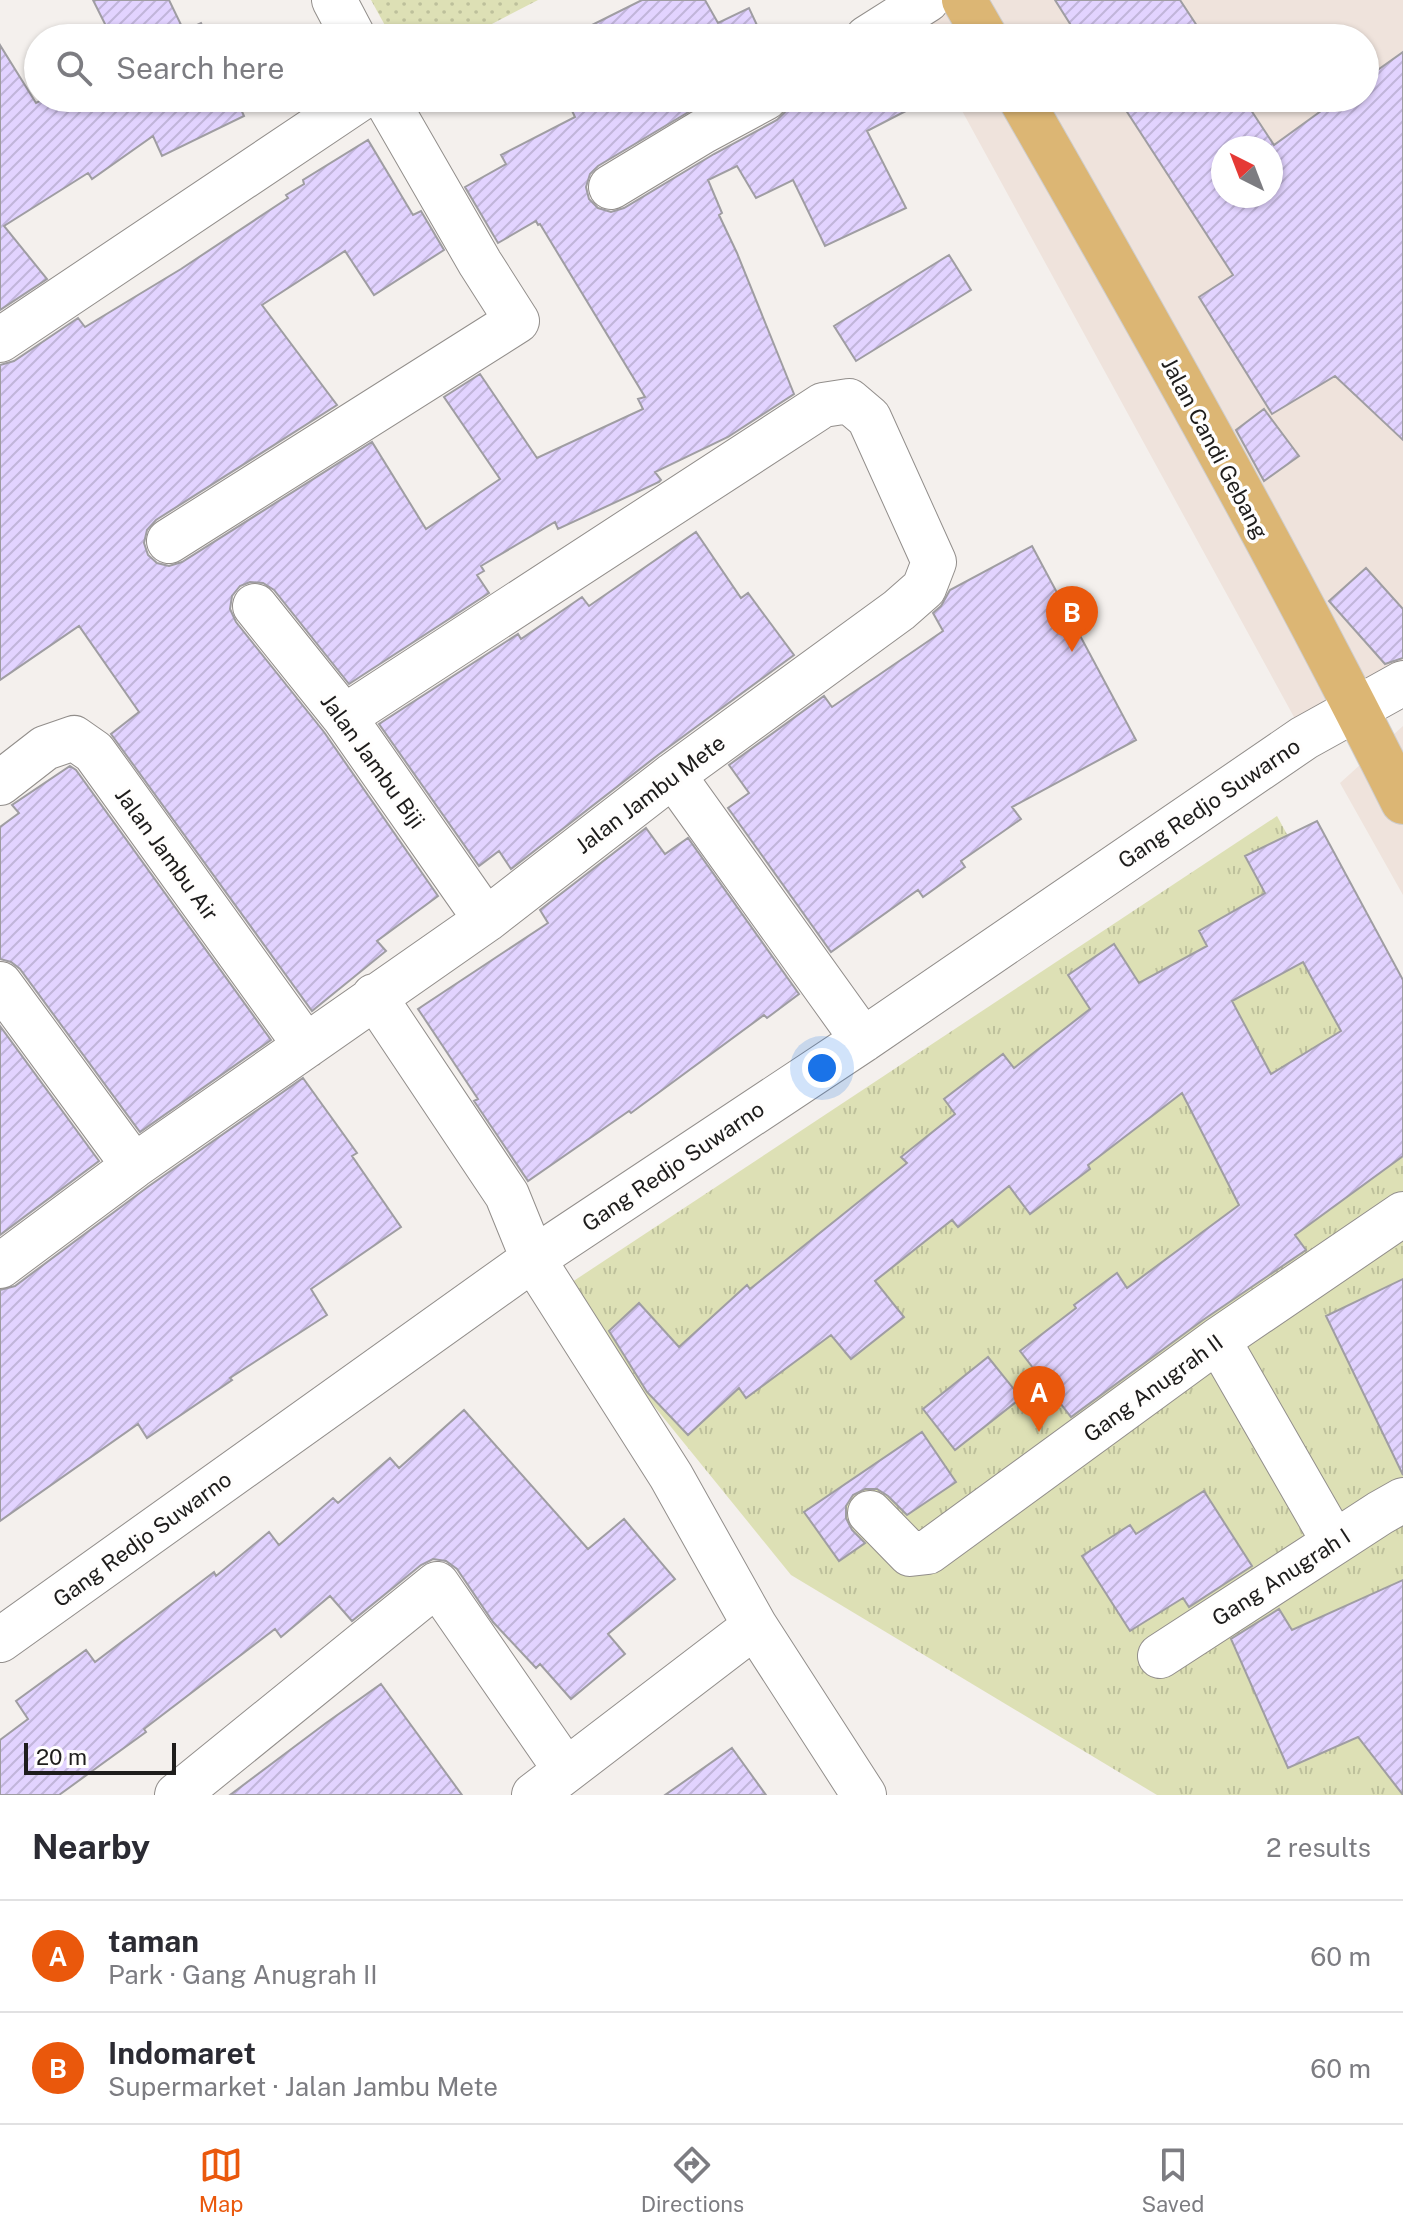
<!DOCTYPE html>
<meta charset="utf-8">
<style>
body{margin:0;font-family:"Public Sans",sans-serif;background:#f7f7f7;color:#2b2b33}
.compass{position:absolute;left:1211px;top:136px;width:72px;height:72px;border-radius:50%;background:#fff;box-shadow:0 2px 6px #0004;rotate:318deg}
.scale{position:absolute;left:24px;bottom:20px;width:152px;box-sizing:border-box;padding-left:8px;border:4px solid #1e1d1c;border-top:0;font-size:22px;line-height:28px;white-space:nowrap;color:#1e1d1c;-webkit-text-stroke:6px #fffefd;paint-order:stroke}
.you{position:absolute;left:822px;top:1068px;width:28px;height:28px;margin:-20px;border:6px solid #fff;border-radius:50%;background:#1a73e8;box-shadow:0 0 0 12px #1a73e833}
.badge{display:grid;place-items:center;width:52px;height:52px;border-radius:50%;background:#ea580c;color:#fff;font-size:26px;font-weight:700}
.pin{position:absolute;translate:-50% -66px;filter:drop-shadow(0 2px 4px #0008)}
.pin::after{content:'';position:absolute;top:42px;width:28px;height:24px;background:inherit;clip-path:polygon(0 0,100% 0,50% 100%)}
.list{margin:0;padding:0;list-style:none}
h2{display:flex;justify-content:space-between;align-items:center;height:104px;margin:0;padding:0 32px;font-size:34px}
h2 small{font-size:26px;font-weight:400;color:#7c7c81}
.list li{display:grid;grid-template-columns:52px 1fr auto;gap:24px;align-items:center;box-sizing:border-box;height:112px;padding:0 32px;border-top:2px solid #e1e1e2}
.list b{display:block;font-size:30px;white-space:nowrap}
.list p{margin:0;font-size:26px;white-space:nowrap;color:#7c7c81}
.list em{font-size:26px;font-style:normal;color:#7c7c81}
.icon{flex:none;width:44px;height:44px;fill:none;stroke:currentColor;stroke-width:2;stroke-linecap:round;stroke-linejoin:round}
.map{position:relative;flex:none;width:1403px;height:1795px;overflow:hidden}
.search{position:absolute;background:#fff;box-shadow:0 2px 6px #0004;left:24px;right:24px;top:24px;height:88px;display:flex;align-items:center;gap:20px;box-sizing:border-box;padding:0 28px;border-radius:44px;color:#7c7c81;font-size:30px}
.sheet{height:328px;background:#fff}
nav{display:flex;justify-content:space-around;align-items:center;box-sizing:border-box;height:112px;border-top:2px solid #e1e1e2;background:#fff;font-size:22px;color:#7c7c81}
nav a{display:grid;justify-items:center;gap:4px}
nav .on{color:#ea580c}
.map>svg:first-child{display:block}
.built{fill:#efe3dc;fill-rule:evenodd}
.grass{fill:url(#grass-dots)}
.park{fill:url(#park-tufts)}
.building{fill:url(#building-hatch);stroke:#9f9da2;stroke-width:2;fill-rule:evenodd}
.lines{fill:none;stroke-linecap:round;stroke-linejoin:round}
.minor-casing{stroke:#928e8b;stroke-width:46}
.major-casing{stroke:#cecdcd;stroke-width:46}
.minor{stroke:#fff;stroke-width:44}
.major{stroke:#dcb674;stroke-width:44}
.labels{text-anchor:middle;stroke-width:7;stroke-linejoin:round;paint-order:stroke}
.street-label{font-size:22px;fill:#1e1d1c;stroke:#fffefd}
</style>
<div class="map">
<svg width="1403" height="1795" viewBox="0 0 1403 1795">
<defs>
<pattern id="grass-dots" width="8" height="8" patternUnits="userSpaceOnUse" patternTransform="scale(2)"><rect width="8" height="8" fill="#dde0b5"/><path d="M2 2h.1M6 6h.1" fill="none" stroke="#bdc09b" stroke-width="1.8" stroke-linecap="round"/></pattern>
<pattern id="park-tufts" width="24" height="20" patternUnits="userSpaceOnUse" patternTransform="scale(2)"><rect width="24" height="20" fill="#dde0b5"/><path d="M3 7l-1-3M5 7V3M7 7l1-3M15 17l-1-3M17 17v-4M19 17l1-3" fill="none" stroke="#bdc09b"/></pattern>
<pattern id="building-hatch" width="6" height="6" patternUnits="userSpaceOnUse" patternTransform="scale(2)"><rect width="6" height="6" fill="#e2d3ff"/><path d="M-1 1l2-2M0 6l6-6M5 7l2-2" fill="none" stroke="#c1b5da"/></pattern>
</defs>
<rect width="100%" height="100%" fill="#f4f0ed"/>
<path class="built" d="M 901,0 L 1403,0 L 1403,680 L 1300,728 L 955,98 L 1365,98 L 1365,38 L 922,38 ZM 1223,148 L 1271,148 L 1271,196 L 1223,196 Z
M 1403,726 L 1403,895 L 1340,783 Z"/>
<path class="grass" d="M 371,0 L 538,0 L 465,38 L 392,38 Z"/>
<path class="park" d="M 1277,816 L 1403,1046 L 1403,1795 L 1157,1795 L 791,1575 L 560,1290 Z"/>
<path class="building" d="M 93,0 L 169,0 L 184,31 L 201,23 L 208,38 L 112,38 Z
M 642,0 L 705,0 L 718,23 L 749,8 L 763,38 L 566,38 Z
M 1055,0 L 1180,0 L 1205,38 L 1079,38 Z
M 0,45 L 36,103 L 46,98 L 236,98 L 244,116 L 162,156 L 153,136 L 92,179 L 88,173 L 4,226 L 47,279 L 0,310 Z
M 1403,52 L 1403,440 L 1335,376 L 1272,414 L 1199,297 L 1233,275 L 1118,98 L 1243,98 L 1274,145 L 1339,98 L 1365,98 L 1365,79 ZM 1223,148 L 1271,148 L 1271,196 L 1223,196 Z
M 566,98 L 712,98 L 598,166 L 590,174 L 586,187 L 589,199 L 598,208 L 611,212 L 624,208 L 714,154 L 777,120 L 787,110 L 790,98 L 931,98 L 867,131 L 906,208 L 825,246 L 793,180 L 756,198 L 737,166 L 708,180 L 722,213 L 719,215 L 737,253 L 794,394 L 728,437 L 655,472 L 661,480 L 659,482 L 558,529 L 555,522 L 481,566 L 484,571 L 477,575 L 489,593 L 349,684 L 274,590 L 263,583 L 250,582 L 240,586 L 232,596 L 230,609 L 236,622 L 324,732 L 438,896 L 377,941 L 386,951 L 312,1011 L 111,734 L 139,712 L 79,626 L 0,680 L 0,365 L 14,361 L 78,318 L 85,327 L 181,269 L 288,198 L 286,195 L 304,184 L 303,180 L 368,140 L 413,215 L 421,211 L 444,250 L 374,295 L 345,251 L 262,305 L 337,405 L 156,520 L 147,530 L 144,543 L 148,555 L 157,563 L 169,566 L 182,562 L 372,442 L 426,529 L 500,479 L 444,397 L 480,374 L 537,458 L 643,409 L 638,399 L 645,397 L 540,224 L 538,225 L 536,221 L 498,243 L 465,187 L 506,164 L 501,155 L 575,117 Z
M 949,255 L 971,290 L 856,361 L 834,326 Z
M 1264,409 L 1299,456 L 1264,481 L 1236,430 Z
M 696,532 L 741,598 L 748,593 L 794,655 L 658,755 L 511,869 L 499,851 L 479,866 L 379,724 L 518,634 L 521,639 L 582,597 L 589,606 Z
M 1032,546 L 1136,740 L 1012,807 L 1021,819 L 961,861 L 965,867 L 923,897 L 918,890 L 831,952 L 728,808 L 749,793 L 729,765 L 824,696 L 832,707 L 943,631 L 933,613 L 941,606 L 950,590 Z
M 1366,568 L 1403,609 L 1403,658 L 1385,664 L 1329,601 Z
M 70,766 L 76,770 L 271,1040 L 140,1132 L 20,969 L 11,962 L 0,959 L 0,827 L 19,813 L 12,805 Z
M 1317,821 L 1403,980 L 1403,1156 L 1295,1235 L 1306,1250 L 1203,1320 L 1071,1417 L 1020,1351 L 1076,1308 L 1074,1305 L 1117,1273 L 1127,1288 L 1239,1205 L 1182,1093 L 1088,1165 L 1090,1169 L 1030,1214 L 1009,1186 L 958,1227 L 952,1220 L 875,1281 L 904,1317 L 851,1359 L 831,1335 L 746,1398 L 739,1388 L 688,1435 L 647,1392 L 609,1331 L 639,1303 L 679,1347 L 747,1285 L 750,1289 L 907,1163 L 901,1157 L 955,1114 L 944,1099 L 1003,1054 L 1014,1068 L 1090,1009 L 1068,975 L 1114,944 L 1139,983 L 1207,946 L 1199,931 L 1265,893 L 1245,856 ZM 1303,962 L 1341,1031 L 1271,1074 L 1232,1001 Z
M 646,828 L 665,854 L 688,838 L 799,994 L 767,1018 L 764,1015 L 631,1113 L 629,1111 L 528,1181 L 474,1101 L 478,1099 L 418,1009 L 548,923 L 540,910 Z
M 0,1026 L 99,1161 L 0,1235 Z
M 303,1078 L 357,1153 L 352,1156 L 401,1227 L 311,1289 L 327,1315 L 230,1378 L 232,1380 L 147,1438 L 138,1424 L 0,1521 L 0,1290 L 15,1286 L 149,1186 Z
M 1403,1279 L 1403,1475 L 1326,1316 Z
M 988,1357 L 1021,1398 L 955,1450 L 923,1409 Z
M 464,1410 L 588,1549 L 624,1519 L 675,1579 L 608,1634 L 625,1654 L 571,1699 L 540,1664 L 536,1668 L 493,1622 L 457,1569 L 446,1561 L 433,1559 L 421,1565 L 352,1621 L 330,1596 L 281,1637 L 275,1629 L 144,1729 L 146,1732 L 59,1795 L 0,1795 L 0,1740 L 28,1719 L 16,1701 L 86,1650 L 95,1662 L 214,1572 L 216,1576 L 269,1532 L 279,1545 L 333,1498 L 338,1503 L 390,1458 L 399,1468 Z
M 922,1432 L 956,1482 L 907,1515 L 888,1496 L 877,1489 L 865,1489 L 853,1495 L 846,1506 L 846,1518 L 852,1530 L 865,1543 L 839,1561 L 804,1512 Z
M 1204,1491 L 1252,1566 L 1189,1607 L 1183,1598 L 1130,1631 L 1082,1556 L 1130,1525 L 1136,1534 Z
M 1403,1580 L 1403,1795 L 1358,1737 L 1288,1768 L 1231,1639 L 1279,1609 L 1292,1630 Z
M 381,1684 L 462,1795 L 230,1795 L 326,1723 Z
M 732,1748 L 766,1795 L 665,1795 Z"/>
<g class="lines">
<defs>
<path id="minor" d="M 334,0 L 354,38
M 867,38 L 927,0
M 611,187 L 702,132 L 765,98
M 0,340 L 361,98
M 169,541 L 517,321 L 480,263 L 385,98
M 255,606 L 344,717 L 486,920
M 673,775 L 863,1040
M 0,783 L 45,748 L 74,738 L 94,752 L 306,1046
M 0,984 L 134,1166
M 374,996 L 507,1195 L 533,1259 L 671,1476 L 755,1626 L 864,1795
M 0,1266 L 134,1166 L 486,920 L 673,775 L 899,610 L 924,588 L 934,562 L 869,418 L 849,401 L 823,405 L 344,717
M 1218,1340 L 1334,1542
M 870,1513 L 910,1554 L 928,1552 L 1218,1340 L 1403,1214
M 0,1640 L 533,1259 L 863,1040 L 1304,738 L 1403,683
M 1160,1656 L 1380,1513 L 1403,1500
M 177,1795 L 437,1584 L 565,1769
M 534,1795 L 755,1626"/>
<path id="major" d="M 964,0 L 986,38
M 1020,98 C 1153,330 1284,563 1403,802"/>
</defs>
<use href="#minor" class="minor-casing"/>
<use href="#major" class="major-casing"/>
<use href="#minor" class="minor"/>
<use href="#major" class="major"/>
</g>
<g class="labels">
<g class="street-label">
<text transform="translate(1215 448) rotate(62)" y="8">Jalan Candi Gebang</text>
<text transform="translate(373 761) rotate(54)" y="8">Jalan Jambu Biji</text>
<text transform="translate(650 794) rotate(-37)" y="8">Jalan Jambu Mete</text>
<text transform="translate(1209 803) rotate(-34)" y="8">Gang Redjo Suwarno</text>
<text transform="translate(167 854) rotate(54)" y="8">Jalan Jambu Air</text>
<text transform="translate(673 1166) rotate(-34)" y="8">Gang Redjo Suwarno</text>
<text transform="translate(1153 1388) rotate(-36)" y="8">Gang Anugrah II</text>
<text transform="translate(142 1539) rotate(-36)" y="8">Gang Redjo Suwarno</text>
<text transform="translate(1281 1577) rotate(-33)" y="8">Gang Anugrah I</text>
</g>
</g>
</svg>
<svg class="compass" viewBox="-18 -18 36 36"><path d="M0-13l5 13h-10z" fill="#e53935"/><path d="M0 13l5-13h-10z" fill="#7c7c81"/></svg>
<div class="scale">20 m</div>
<div class="you"></div>
<div class="pin badge" style="left:1039px;top:1432px">A</div>
<div class="pin badge" style="left:1072px;top:652px">B</div>
<div class="search"><svg class="icon" aria-label="search" viewBox="0 0 24 24"><circle cx="10" cy="10" r="6"/><path d="M15 15l6 6"/></svg>Search here</div>
</div>
<section class="sheet">
<h2>Nearby<small>2 results</small></h2>
<ul class="list">
<li><span class="badge">A</span><div><b>taman</b><p>Park · Gang Anugrah II</p></div><em>60 m</em></li>
<li><span class="badge">B</span><div><b>Indomaret</b><p>Supermarket · Jalan Jambu Mete</p></div><em>60 m</em></li>
</ul>
</section>
<nav>
<a class="on"><svg class="icon" aria-label="map" viewBox="0 0 24 24"><path d="M3 6l6-2 6 2 6-2v14l-6 2-6-2-6 2zM9 4v14M15 6v14"/></svg>Map</a>
<a><svg class="icon" aria-label="directions" viewBox="0 0 24 24"><path d="M12 3l9 9-9 9-9-9zM9 14v-3h6M13 9l2 2-2 2"/></svg>Directions</a>
<a><svg class="icon" aria-label="saved" viewBox="0 0 24 24"><path d="M7 4h10v16l-5-4-5 4z"/></svg>Saved</a>
</nav>
